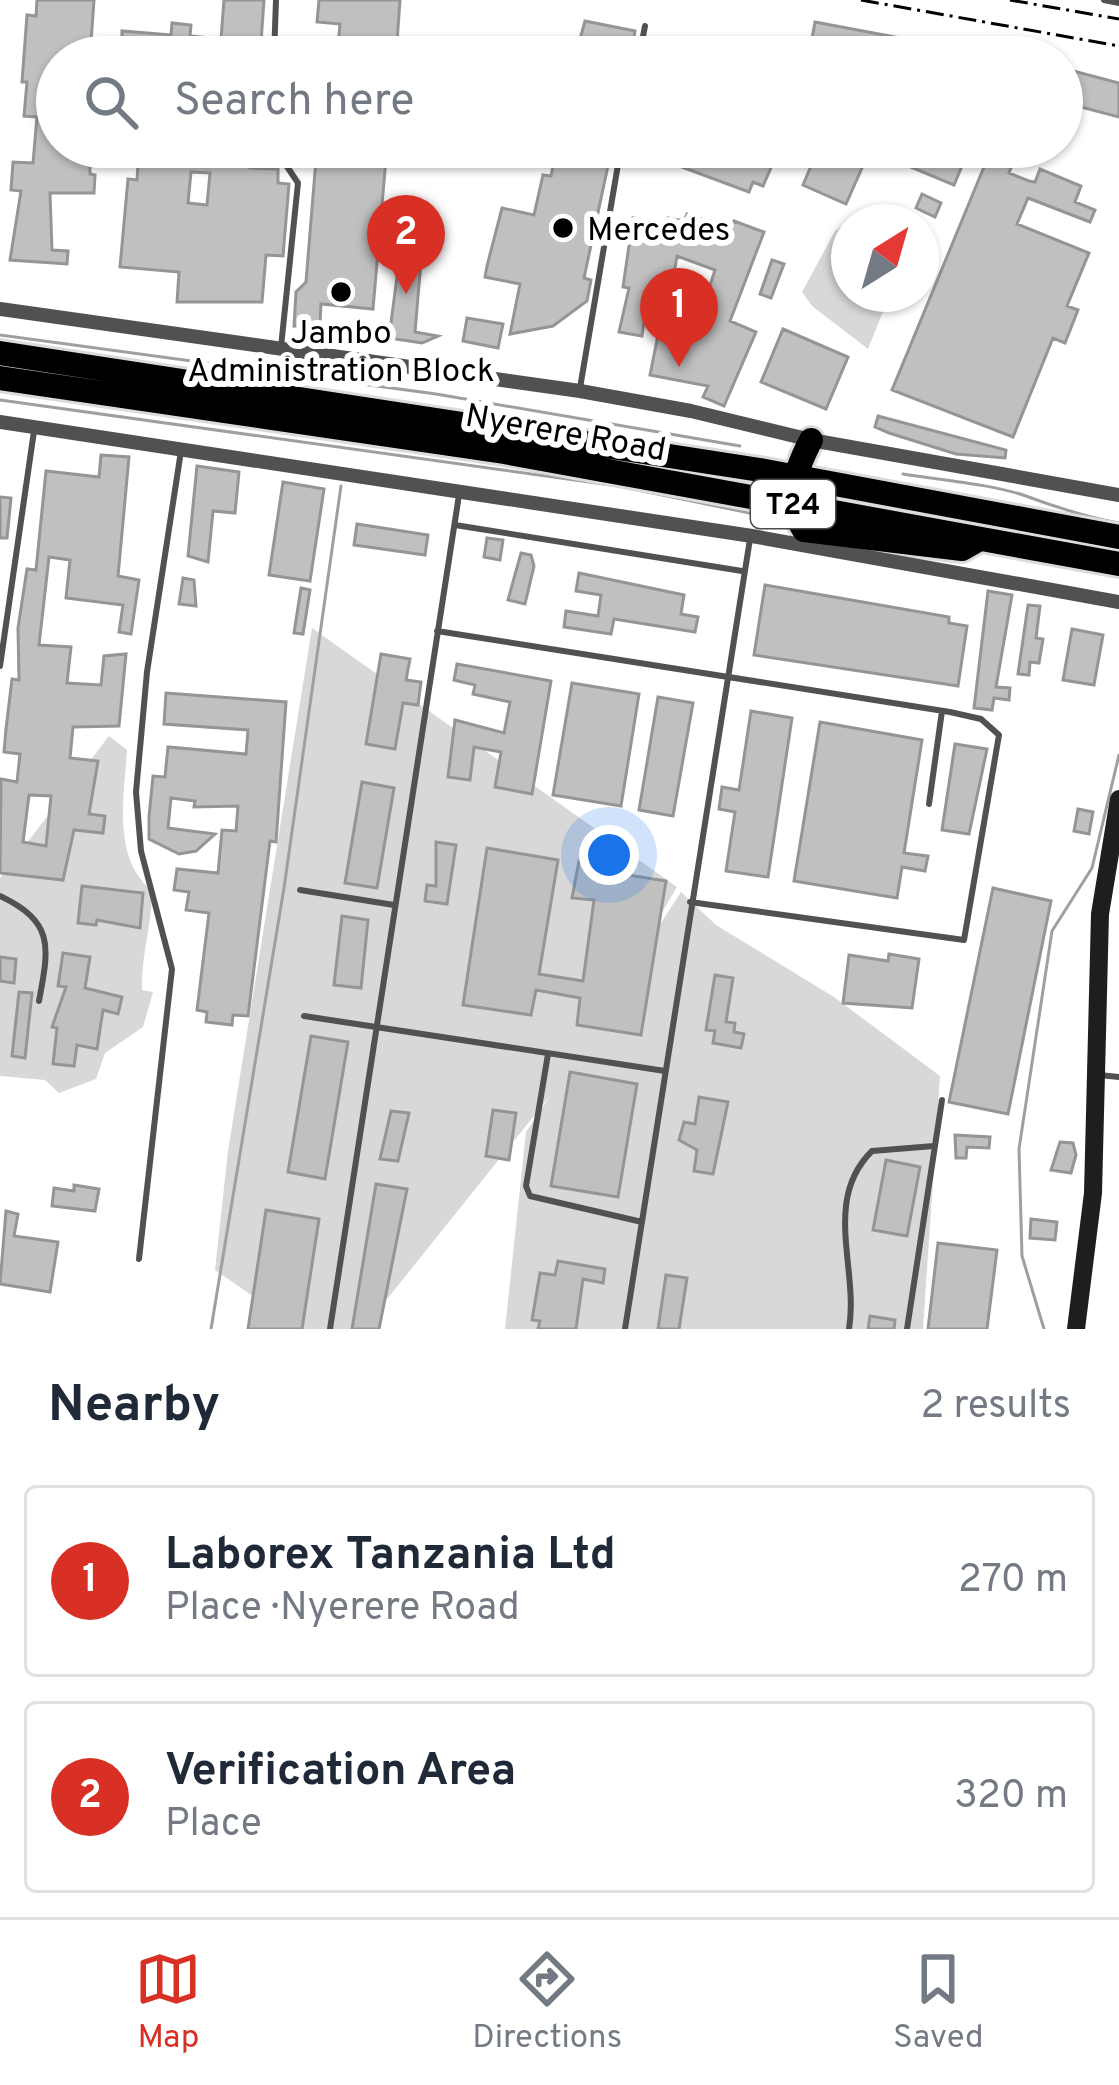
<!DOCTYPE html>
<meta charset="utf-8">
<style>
body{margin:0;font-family:Overpass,sans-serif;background:#f6f6f7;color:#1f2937}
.compass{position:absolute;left:831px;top:204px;width:108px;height:108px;border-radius:50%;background:#fff;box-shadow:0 3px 9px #0004;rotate:37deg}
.you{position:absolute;left:609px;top:855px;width:42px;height:42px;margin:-30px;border:9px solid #fff;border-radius:50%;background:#1a73e8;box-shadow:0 0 0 18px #1a73e833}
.badge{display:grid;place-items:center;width:78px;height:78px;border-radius:50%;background:#d93025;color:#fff;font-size:39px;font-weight:700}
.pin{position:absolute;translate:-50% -99px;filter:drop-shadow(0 3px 6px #0008)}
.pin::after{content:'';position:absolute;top:63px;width:42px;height:36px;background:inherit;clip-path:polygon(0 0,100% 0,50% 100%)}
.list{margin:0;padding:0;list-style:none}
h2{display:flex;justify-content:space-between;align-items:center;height:156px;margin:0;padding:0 48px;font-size:51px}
h2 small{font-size:39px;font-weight:400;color:#747a83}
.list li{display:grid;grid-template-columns:78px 1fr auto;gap:36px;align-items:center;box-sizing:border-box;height:192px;margin:0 24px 24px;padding:0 24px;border:3px solid #e0e1e3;border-radius:12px}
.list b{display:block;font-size:45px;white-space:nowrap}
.list p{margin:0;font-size:39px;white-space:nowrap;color:#747a83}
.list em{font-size:39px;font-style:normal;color:#747a83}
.icon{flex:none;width:66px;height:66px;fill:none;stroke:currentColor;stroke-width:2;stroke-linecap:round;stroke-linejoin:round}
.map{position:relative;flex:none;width:1119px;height:1329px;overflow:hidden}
.search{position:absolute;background:#fff;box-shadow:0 3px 9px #0004;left:36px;right:36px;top:36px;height:132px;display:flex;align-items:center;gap:30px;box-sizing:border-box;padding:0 42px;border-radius:66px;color:#747a83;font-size:45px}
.sheet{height:588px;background:#fff}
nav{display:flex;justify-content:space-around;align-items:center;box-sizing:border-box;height:168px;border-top:3px solid #e0e1e3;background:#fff;font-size:33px;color:#747a83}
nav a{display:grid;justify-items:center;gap:6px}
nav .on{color:#d93025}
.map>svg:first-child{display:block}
.green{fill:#d8d8d8}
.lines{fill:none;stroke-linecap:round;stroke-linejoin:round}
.stream{stroke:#9f9f9f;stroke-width:3}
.building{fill:#c0c0c0;stroke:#959595;stroke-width:3;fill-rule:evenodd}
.highway-casing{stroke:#dbdbdb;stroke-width:30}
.lane{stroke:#515151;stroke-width:6}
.street{stroke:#515151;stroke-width:14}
.secondary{stroke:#1e1e1e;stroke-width:18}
.highway{stroke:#000;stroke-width:24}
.rail{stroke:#000;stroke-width:3;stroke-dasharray:18 6 3 6;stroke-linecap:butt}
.poi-dot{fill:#000;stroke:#fff;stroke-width:4.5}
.labels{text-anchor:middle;stroke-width:12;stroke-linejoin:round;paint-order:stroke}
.shield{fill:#fff;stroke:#4c4c4c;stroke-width:3}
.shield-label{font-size:30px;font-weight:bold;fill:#000}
.poi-label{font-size:33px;fill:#000;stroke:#fff;text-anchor:start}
.street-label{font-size:33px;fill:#000;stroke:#fff}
</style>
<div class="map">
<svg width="1119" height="1329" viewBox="0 0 1119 1329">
<rect width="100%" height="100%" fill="#fff"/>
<path class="green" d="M 869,207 L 882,222 L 849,222 L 849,294 L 890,294 L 868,349 L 812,306 L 802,292 L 835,231 Z
M 312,628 L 677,887 L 601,1015 L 681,892 L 716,925 L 834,997 L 940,1076 L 923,1329 L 505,1329 L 526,1132 L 550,1096 L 363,1329 L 301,1329 L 215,1270 L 228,1151 Z
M 109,736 L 127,750 C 124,797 112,858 152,891 C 152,925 141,955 142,990 L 153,992 L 143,1027 L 105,1053 L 96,1079 L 59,1093 L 45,1080 L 0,1076 L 0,878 Z"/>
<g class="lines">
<path class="stream" d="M 0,335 L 436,394 L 740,446
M 0,400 L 618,486 L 784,520
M 903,474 C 940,480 991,484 1026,496 C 1058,508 1085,517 1119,523
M 211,1329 L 284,888 L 341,486
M 1044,1329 L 1022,1256 L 1019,1149 L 1052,931 L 1092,868 L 1119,755"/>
</g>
<path class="building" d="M 37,0 L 94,0 L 90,57 L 57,57 L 57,147 L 83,147 L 82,154 L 90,154 L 90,174 L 95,175 L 94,193 L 50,193 L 52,250 L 68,251 L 67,264 L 10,260 L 21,191 L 11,190 L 13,162 L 33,163 L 37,117 L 24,116 L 27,82 L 22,82 L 27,15 L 36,16 Z
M 224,0 L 264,0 L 260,57 L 138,57 L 139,41 L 122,41 L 122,31 L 171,35 L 172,23 L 191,25 L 190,36 L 221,39 Z
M 319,0 L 400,0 L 396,57 L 320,57 L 321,46 L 338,46 L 340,24 L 317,22 Z
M 585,21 L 635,31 L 630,57 L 575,57 Z
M 815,22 L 975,52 L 975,57 L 809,55 Z
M 1062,68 L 1119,83 L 1119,117 L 1062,102 Z
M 252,147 L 250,168 L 278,169 L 278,183 L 289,184 L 283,256 L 266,255 L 262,302 L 177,302 L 179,272 L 120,267 L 128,179 L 137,180 L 139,148 ZM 191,172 L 210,173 L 207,205 L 188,203 Z
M 317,147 L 387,147 L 373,309 L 321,304 L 320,324 L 294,326 L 296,292 L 306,282 Z
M 557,147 L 612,147 L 584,278 L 591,280 L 587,301 L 553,326 L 510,334 L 520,284 L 485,277 L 487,266 L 502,208 L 534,215 L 543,175 L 551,176 Z
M 683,147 L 780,147 L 763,186 L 753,182 L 749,192 L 671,163 Z
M 819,147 L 970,147 L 954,185 L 870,150 L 846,204 L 803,185 Z
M 991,150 L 1014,160 L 1009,173 L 1029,181 L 1035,182 L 1040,169 L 1081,186 L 1075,202 L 1095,210 L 1090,222 L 1028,198 L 1017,224 L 1089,253 L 1067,306 L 1078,310 L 1065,343 L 1053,338 L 1013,437 L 892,390 Z
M 922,194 L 941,203 L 935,217 L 916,208 Z
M 406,208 L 425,214 L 415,332 L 438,336 L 422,343 L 389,338 Z
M 687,214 L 731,230 L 734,221 L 764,232 L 730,321 L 756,332 L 724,406 L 703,397 L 708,386 L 650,375 L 658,335 L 692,341 L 715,270 L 677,256 L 669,304 L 647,301 L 642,336 L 619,332 L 629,288 L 623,287 L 633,218 L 667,223 L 668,218 L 684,221 Z
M 772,260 L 784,264 L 771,298 L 760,294 Z
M 467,318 L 503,324 L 498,348 L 463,341 Z
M 783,329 L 848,357 L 826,409 L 761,382 Z
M 878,416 L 1006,450 L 1005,458 L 956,454 L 889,433 L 875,427 Z
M 101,455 L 129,457 L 118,576 L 139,580 L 131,634 L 119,632 L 123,605 L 66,598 L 70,560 L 49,557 L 39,645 L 71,647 L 67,683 L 101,685 L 104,656 L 126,654 L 119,726 L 73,727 L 70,758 L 98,761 L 89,814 L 105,816 L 103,833 L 74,830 L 63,880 L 0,873 L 1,779 L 17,782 L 20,754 L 4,752 L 6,729 L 12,679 L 19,680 L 18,628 L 27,569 L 36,570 L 46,471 L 99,477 ZM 29,795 L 51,796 L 46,846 L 23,842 Z
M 197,466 L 239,472 L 235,513 L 213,511 L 208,562 L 188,556 Z
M 283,482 L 324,489 L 310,581 L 269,575 Z
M 0,497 L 11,498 L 7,538 L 0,538 Z
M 357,524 L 428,535 L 425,555 L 354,545 Z
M 487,538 L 503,540 L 500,560 L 484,557 Z
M 521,553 L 531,555 L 534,566 L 525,604 L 508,600 Z
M 579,573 L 684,595 L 681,614 L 698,617 L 695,632 L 614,619 L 611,634 L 564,627 L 566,611 L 598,616 L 601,595 L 576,591 Z
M 183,578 L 194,580 L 196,606 L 179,604 Z
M 765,585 L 949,617 L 949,623 L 967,626 L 958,686 L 754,655 Z
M 301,588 L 310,590 L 303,634 L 294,633 Z
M 988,591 L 1012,595 L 996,687 L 1010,688 L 1009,700 L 994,698 L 992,710 L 974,708 Z
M 1028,605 L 1040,606 L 1036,638 L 1043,639 L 1039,663 L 1030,662 L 1029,675 L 1018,674 Z
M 1072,629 L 1103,635 L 1094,685 L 1063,680 Z
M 381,654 L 410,659 L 406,680 L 421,682 L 418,705 L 403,703 L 395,749 L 366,744 Z
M 457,664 L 551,681 L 532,794 L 495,787 L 501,752 L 474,747 L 470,780 L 448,777 L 455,720 L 504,733 L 510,702 L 473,694 L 475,685 L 454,680 Z
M 572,683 L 639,694 L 621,806 L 553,795 Z
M 166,693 L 286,702 L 276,842 L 270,841 L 248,1016 L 233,1015 L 232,1025 L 206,1022 L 207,1012 L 197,1010 L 209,913 L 186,910 L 189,892 L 174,890 L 177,869 L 218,873 L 222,830 L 236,831 L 238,806 L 194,807 L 195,801 L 171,798 L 168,828 L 215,834 L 196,851 L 179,854 L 149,839 L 149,817 L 153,776 L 165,777 L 168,747 L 246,754 L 248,730 L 164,724 Z
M 658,697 L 693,703 L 673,816 L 639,810 Z
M 751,711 L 792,718 L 768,877 L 726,871 L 735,812 L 719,809 L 722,787 L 739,790 Z
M 820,722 L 922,740 L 904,853 L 928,856 L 925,871 L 902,867 L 897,898 L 794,881 Z
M 955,744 L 987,749 L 969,834 L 942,830 Z
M 362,782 L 394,788 L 377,888 L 345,883 Z
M 1078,809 L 1093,812 L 1089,834 L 1074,831 Z
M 436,842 L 456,845 L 447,904 L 425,901 L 427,885 L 436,886 Z
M 487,848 L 558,860 L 539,974 L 583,981 L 594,900 L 572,898 L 579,861 L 591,864 L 590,869 L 666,881 L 641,1035 L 577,1025 L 580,998 L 536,990 L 531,1015 L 463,1005 Z
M 82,886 L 143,893 L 140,928 L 97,920 L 96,925 L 78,923 Z
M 993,888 L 1051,901 L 1008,1114 L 949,1102 Z
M 342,916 L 368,920 L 361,988 L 334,985 Z
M 63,953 L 90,957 L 85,988 L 122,997 L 118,1014 L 103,1010 L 97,1049 L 77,1045 L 74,1066 L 53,1064 L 57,1028 L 52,1027 L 66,987 L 58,986 Z
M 889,954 L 919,959 L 912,1008 L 843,1003 L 849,955 L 888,961 Z
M 0,957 L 16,959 L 14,983 L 0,981 Z
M 715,975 L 733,978 L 726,1022 L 735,1023 L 734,1032 L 744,1034 L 741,1048 L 713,1043 L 715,1031 L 706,1030 Z
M 19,992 L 32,993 L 25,1058 L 12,1056 Z
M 311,1036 L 348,1042 L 325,1179 L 288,1172 Z
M 570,1072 L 637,1084 L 618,1197 L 551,1186 Z
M 699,1097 L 728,1102 L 713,1174 L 694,1171 L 697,1150 L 679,1140 L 684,1122 L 695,1124 Z
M 493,1110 L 516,1113 L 509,1160 L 486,1156 Z
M 391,1111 L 409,1113 L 398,1161 L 380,1159 Z
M 955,1135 L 990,1137 L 989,1148 L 967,1147 L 966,1158 L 956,1158 Z
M 1060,1142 L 1073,1143 L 1076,1155 L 1071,1173 L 1051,1170 Z
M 886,1160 L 920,1167 L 907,1236 L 873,1230 Z
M 376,1184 L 407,1189 L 379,1329 L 352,1329 Z
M 74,1185 L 99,1189 L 95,1211 L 52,1206 L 54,1188 L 74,1191 Z
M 266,1210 L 319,1219 L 302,1329 L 248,1329 Z
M 6,1211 L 18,1214 L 14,1236 L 58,1242 L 50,1292 L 0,1284 Z
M 1031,1219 L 1057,1222 L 1055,1240 L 1030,1238 Z
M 938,1243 L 997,1250 L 987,1329 L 928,1329 Z
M 558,1261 L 605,1269 L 603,1283 L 583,1279 L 576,1329 L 538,1329 L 540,1321 L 532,1320 L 540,1273 L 555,1275 Z
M 666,1275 L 687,1278 L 679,1329 L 658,1329 Z
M 870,1316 L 895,1320 L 894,1329 L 868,1329 Z"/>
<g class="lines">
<defs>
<path id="highway" d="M 0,353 L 760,470 L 1119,537
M 0,378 L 504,452 L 1119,564
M 811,440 C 795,471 784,500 804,530 L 962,549 L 976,541"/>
</defs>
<use href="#highway" class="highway-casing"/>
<path class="lane" d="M 1104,0 L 1119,3
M 274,57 L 276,0
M 639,57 L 645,26
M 274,147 L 298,183 L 281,347
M 580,388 L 621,147
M 455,525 L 742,571
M 437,631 L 950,712 L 981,719 L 999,735 L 964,940 L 690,902
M 0,666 L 34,431
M 929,804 L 942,711
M 300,890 L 394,905
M 0,896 C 55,922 49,947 39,1001
M 304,1016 L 665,1071
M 548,1054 L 526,1186 L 530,1196 L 642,1222
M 1099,1075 L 1119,1077
M 139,1259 L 172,969 L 141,851 L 136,792 L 147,672 L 181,451
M 330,1329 L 459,495
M 625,1329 L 750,539
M 849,1329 C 859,1269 822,1200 872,1151 L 934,1146
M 907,1329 L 942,1100"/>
<path class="street" d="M 0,309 L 580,391 L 691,411 L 811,440 L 1119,495
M 0,422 L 752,536 L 1119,602"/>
<path class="secondary" d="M 1076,1329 L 1093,1193 L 1100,914 L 1119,799"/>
<use href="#highway" class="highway"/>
<path class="rail" d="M 861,0 L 1119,46
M 1010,0 L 1119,19"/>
</g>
<g class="poi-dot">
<circle cx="563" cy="228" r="12"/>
<circle cx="341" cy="292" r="12"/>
</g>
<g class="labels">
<rect class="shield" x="751" y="480" width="84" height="48" rx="9"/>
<g class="shield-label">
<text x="793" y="514">T24</text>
</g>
<g class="poi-label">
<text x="587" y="240">Mercedes</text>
<text x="341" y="343" text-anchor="middle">Jambo<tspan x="341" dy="38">Administration Block</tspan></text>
</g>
<g class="street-label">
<text transform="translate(566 431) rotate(10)" y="12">Nyerere Road</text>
</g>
</g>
</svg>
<svg class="compass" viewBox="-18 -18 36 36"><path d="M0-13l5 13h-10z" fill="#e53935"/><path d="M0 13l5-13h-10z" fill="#747a83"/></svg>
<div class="you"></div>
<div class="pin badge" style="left:679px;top:367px">1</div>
<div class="pin badge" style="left:406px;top:294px">2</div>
<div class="search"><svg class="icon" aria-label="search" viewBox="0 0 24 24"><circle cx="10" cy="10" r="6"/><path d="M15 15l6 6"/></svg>Search here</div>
</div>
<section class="sheet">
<h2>Nearby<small>2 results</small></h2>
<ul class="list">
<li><span class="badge">1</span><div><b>Laborex Tanzania Ltd</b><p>Place · Nyerere Road</p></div><em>270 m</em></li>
<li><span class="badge">2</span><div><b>Verification Area</b><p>Place</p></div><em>320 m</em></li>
</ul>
</section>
<nav>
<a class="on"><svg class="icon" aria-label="map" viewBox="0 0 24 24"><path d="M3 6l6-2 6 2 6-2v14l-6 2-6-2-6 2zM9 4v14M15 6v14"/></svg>Map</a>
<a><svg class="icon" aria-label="directions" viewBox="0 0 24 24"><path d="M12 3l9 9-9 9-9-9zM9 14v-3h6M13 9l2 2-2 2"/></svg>Directions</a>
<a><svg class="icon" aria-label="saved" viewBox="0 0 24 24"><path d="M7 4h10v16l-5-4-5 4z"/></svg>Saved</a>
</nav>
